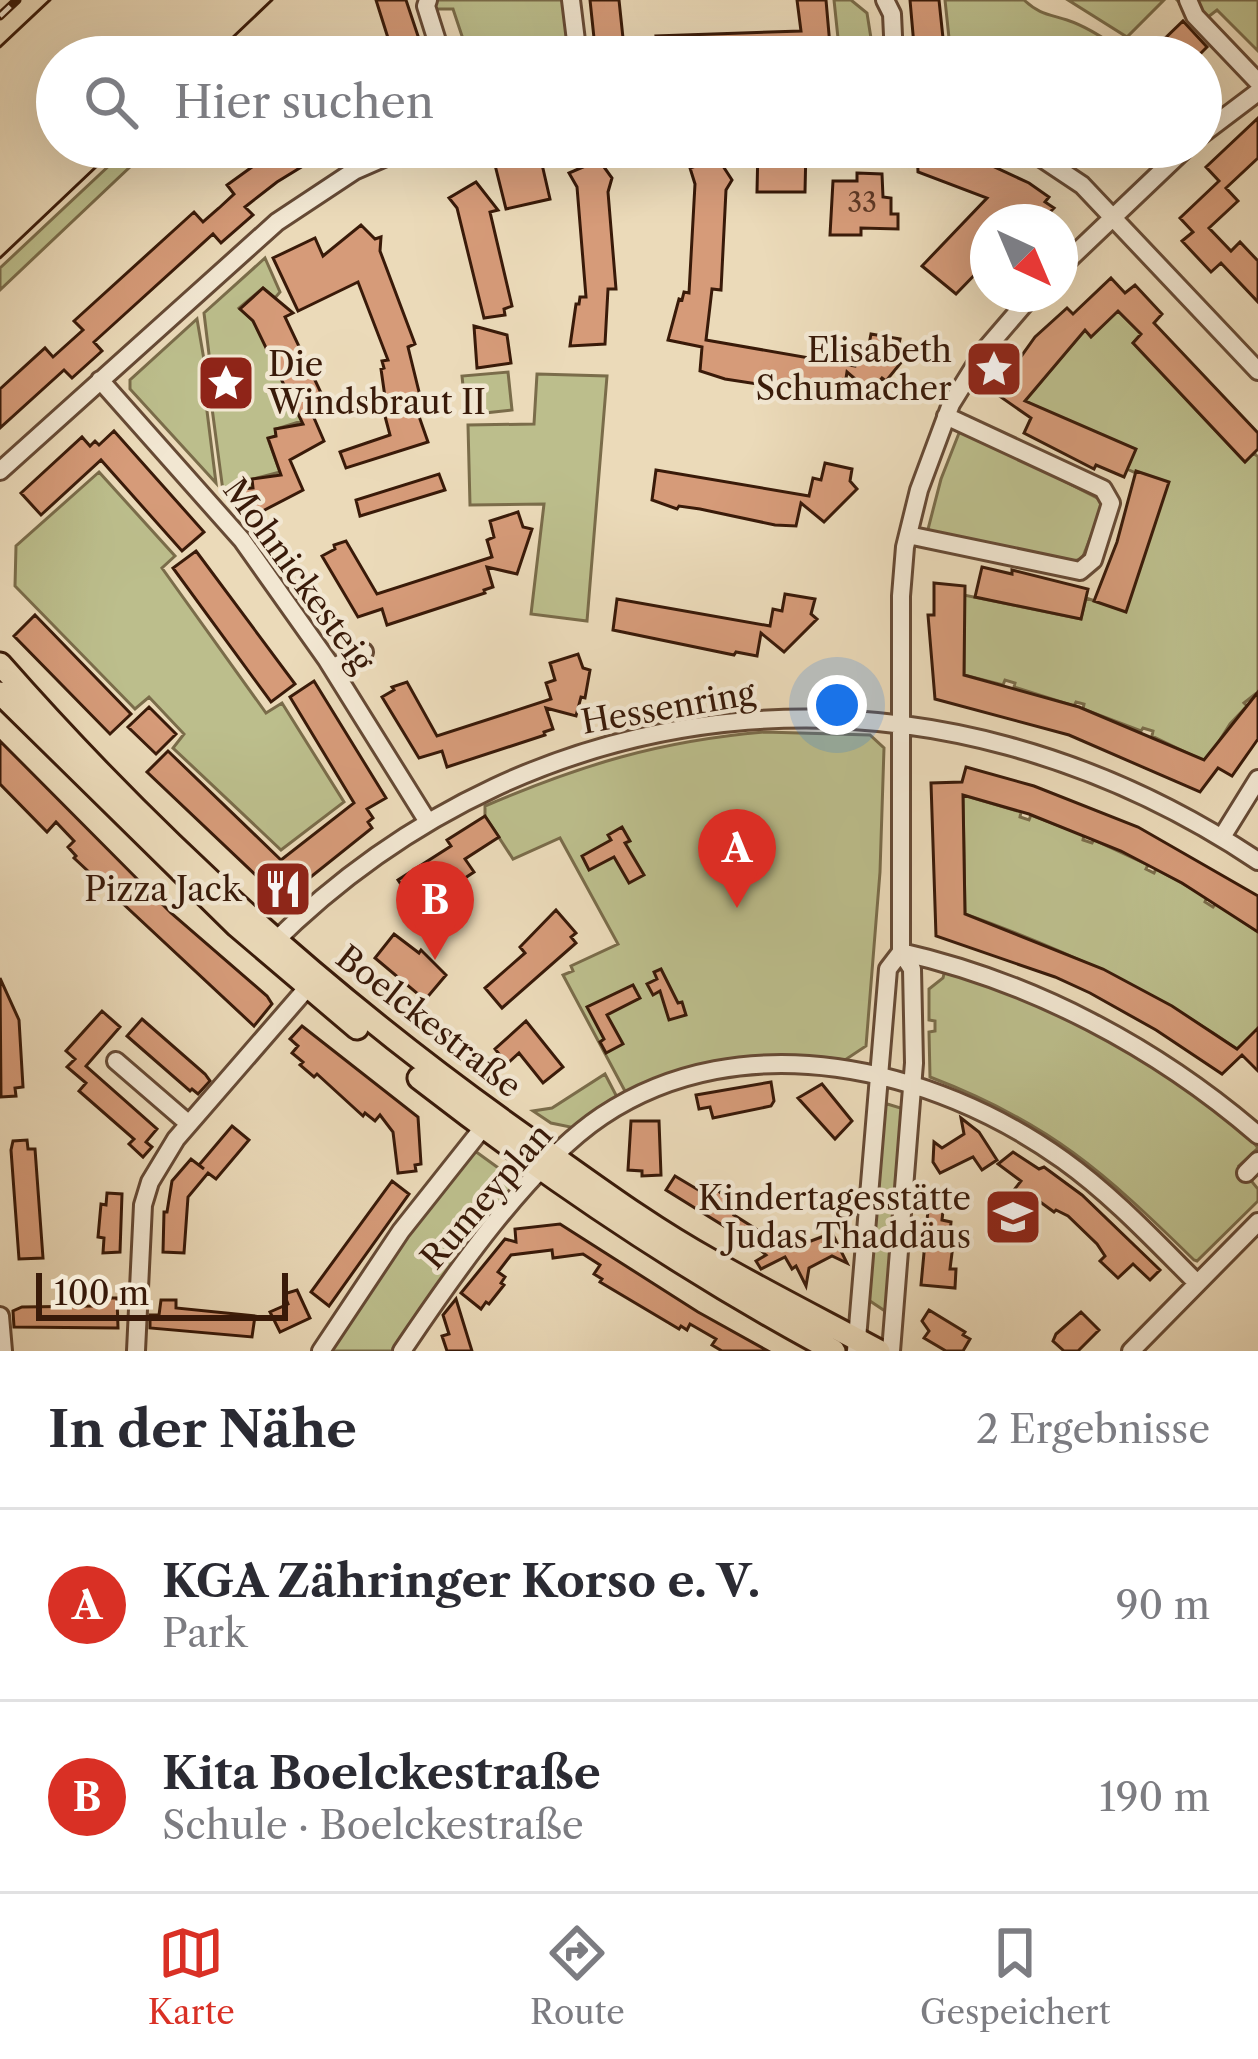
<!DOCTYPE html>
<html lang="de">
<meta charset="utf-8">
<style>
body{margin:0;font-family:"Libre Caslon Text",serif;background:#f7f7f7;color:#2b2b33}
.compass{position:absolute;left:970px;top:204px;width:108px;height:108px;border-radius:50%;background:#fff;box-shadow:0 12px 48px #0002;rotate:136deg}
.scale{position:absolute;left:36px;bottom:30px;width:252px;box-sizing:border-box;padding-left:12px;border:6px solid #391a09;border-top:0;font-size:33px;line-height:42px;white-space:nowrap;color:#391a09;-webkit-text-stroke:9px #f2e7d2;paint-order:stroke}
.you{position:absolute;left:837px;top:705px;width:42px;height:42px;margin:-30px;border:9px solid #fff;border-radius:50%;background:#1a73e8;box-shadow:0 0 0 18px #1a73e833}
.badge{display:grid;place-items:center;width:78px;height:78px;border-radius:50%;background:#d93025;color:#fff;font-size:39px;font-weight:700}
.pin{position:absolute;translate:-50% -99px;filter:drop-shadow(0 3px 6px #0008)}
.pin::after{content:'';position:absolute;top:63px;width:42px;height:36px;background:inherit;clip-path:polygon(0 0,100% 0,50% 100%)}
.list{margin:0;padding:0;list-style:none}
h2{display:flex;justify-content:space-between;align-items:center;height:156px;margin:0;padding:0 48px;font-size:51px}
h2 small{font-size:39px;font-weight:400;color:#7c7c81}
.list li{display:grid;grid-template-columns:78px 1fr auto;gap:36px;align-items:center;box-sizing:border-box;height:192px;padding:0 48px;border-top:3px solid #e1e1e2}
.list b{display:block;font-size:45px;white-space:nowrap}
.list p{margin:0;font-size:39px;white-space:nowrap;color:#7c7c81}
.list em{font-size:39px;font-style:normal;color:#7c7c81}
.icon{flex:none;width:66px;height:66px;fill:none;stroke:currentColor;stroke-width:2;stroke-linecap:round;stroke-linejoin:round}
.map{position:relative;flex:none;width:1258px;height:1351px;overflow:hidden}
.search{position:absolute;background:#fff;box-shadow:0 12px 48px #0002;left:36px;right:36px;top:36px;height:132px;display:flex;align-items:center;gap:30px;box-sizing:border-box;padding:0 42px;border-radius:66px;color:#7c7c81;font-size:45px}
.sheet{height:540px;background:#fff}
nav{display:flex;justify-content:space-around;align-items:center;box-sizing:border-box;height:168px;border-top:3px solid #e1e1e2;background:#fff;font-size:33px;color:#7c7c81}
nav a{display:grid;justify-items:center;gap:6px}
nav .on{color:#d93025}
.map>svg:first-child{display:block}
.green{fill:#bcbe8c;stroke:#7a6c4a;stroke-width:3}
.building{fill:#d69b79;stroke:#391a09;stroke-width:3}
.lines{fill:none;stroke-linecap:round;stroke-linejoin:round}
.minor-casing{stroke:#664a35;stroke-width:22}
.major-casing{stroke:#391a09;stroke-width:27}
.minor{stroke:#f2e7d2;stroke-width:16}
.major{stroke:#ebdab9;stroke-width:21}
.tram{stroke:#391a09;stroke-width:3}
.rail-casing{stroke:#391a09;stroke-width:9}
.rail{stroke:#f2e7d2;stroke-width:4.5;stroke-dasharray:14;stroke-linecap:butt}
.labels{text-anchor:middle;stroke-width:9;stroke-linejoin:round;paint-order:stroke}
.number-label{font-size:27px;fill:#603a25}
.poi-label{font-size:33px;fill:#391a09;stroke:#f2e7d2;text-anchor:end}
.street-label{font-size:33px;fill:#391a09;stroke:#f2e7d2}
</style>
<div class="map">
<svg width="1258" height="1351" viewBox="0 0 1258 1351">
<rect width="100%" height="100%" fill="#ebdab9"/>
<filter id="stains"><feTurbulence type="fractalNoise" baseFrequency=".00167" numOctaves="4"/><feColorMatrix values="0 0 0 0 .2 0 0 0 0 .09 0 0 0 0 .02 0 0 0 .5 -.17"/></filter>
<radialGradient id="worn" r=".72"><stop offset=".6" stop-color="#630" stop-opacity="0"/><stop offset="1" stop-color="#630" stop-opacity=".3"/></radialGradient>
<path class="green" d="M 436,0 L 565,0 L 571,57 L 450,57 L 466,48 L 453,9 L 435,9 Z
M 834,0 L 851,0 L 867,13 L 874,57 L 870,49 L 859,50 L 859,57 L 840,57 Z
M 945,0 L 1024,0 C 1039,14 1048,14 1067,20 C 1085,26 1104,38 1119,49 L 1119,57 L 951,57 Z
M 1068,0 L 1164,0 L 1127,37 Z
M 1177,0 L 1258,0 L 1258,51 L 1217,10 L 1199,24 Z
M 129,147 L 151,147 L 0,290 L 0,268 Z
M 265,258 L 280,292 L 275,298 L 263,288 L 239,308 L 257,324 L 302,421 L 276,429 L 276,436 L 268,439 L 280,472 L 253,479 L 253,488 L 245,489 L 255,515 L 246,519 L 223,491 L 212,408 L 233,388 L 220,373 L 212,379 L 204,313 Z
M 1118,311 L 1141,334 L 1133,343 L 1244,461 L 1254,453 L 1258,457 L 1258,692 L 1244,703 L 1247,706 L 1230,724 L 1206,762 L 1152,736 L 1153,731 L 1143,728 L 1141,731 L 1083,709 L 1084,704 L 1076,702 L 1074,706 L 1014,687 L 1015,683 L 1005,680 L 1003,685 L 964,675 L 964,595 L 1081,619 L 1086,598 L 1125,611 L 1140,475 L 1127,469 L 1135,449 L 1035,408 L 1025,400 L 1085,330 L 1091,336 Z
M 197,319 L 208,383 L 204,387 L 216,483 L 130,389 L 130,380 Z
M 508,372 L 512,410 L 466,415 L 462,376 Z
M 537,374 L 607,376 L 587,621 L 531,614 L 544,504 L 470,505 L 468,425 L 534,424 Z
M 961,428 L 1101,500 L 1102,508 L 1082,559 L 1073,561 L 1040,554 L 1035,557 L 927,533 L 941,479 Z
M 99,472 L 175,556 L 162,568 L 266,713 L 282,703 L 344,802 L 281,850 L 173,748 L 184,734 L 149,697 L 135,709 L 15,586 L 16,546 Z
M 764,732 L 870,735 L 884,748 L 880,872 L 866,1046 L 845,1060 C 768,1049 697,1060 626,1093 L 563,975 L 573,971 L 571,966 L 618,944 L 560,838 L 513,859 L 485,816 L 485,806 C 581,765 659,741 764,732 Z
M 963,795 L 1021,812 L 1020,817 L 1029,820 L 1031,815 L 1084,835 L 1083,840 L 1092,843 L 1094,840 L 1148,865 L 1146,869 L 1154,873 L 1156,869 L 1207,897 L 1205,902 L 1213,907 L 1216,903 L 1258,932 L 1258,1032 L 1237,1049 C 1152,990 1063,949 965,914 Z
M 945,970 L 1000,987 L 1131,1050 L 1243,1129 L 1258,1148 L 1239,1166 L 1258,1189 L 1258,1201 L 1197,1261 L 1194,1260 C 1104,1172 1050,1123 930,1077 L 929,1032 L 935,1031 L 935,1021 L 929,1020 L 929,989 L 943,978 Z
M 605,1074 L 618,1099 L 575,1128 L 551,1123 L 533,1111 L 552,1108 Z
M 884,1103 L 904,1109 L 888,1313 L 867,1299 Z
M 475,1151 L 522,1185 L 396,1351 L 327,1351 L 379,1270 Z"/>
<path class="building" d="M 376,0 L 406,0 L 425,57 L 394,57 Z
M 590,0 L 619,0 L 625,57 L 596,57 Z
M 797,0 L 826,0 L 831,57 L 659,57 L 656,36 L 801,31 Z
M 910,0 L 939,0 L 945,57 L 915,57 Z
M 1183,21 L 1207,47 L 1197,57 L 1166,57 L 1156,47 Z
M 1258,118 L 1258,158 L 1226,188 L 1238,201 L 1209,228 L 1231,251 L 1240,242 L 1258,261 L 1258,302 L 1221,263 L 1211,272 L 1182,241 L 1193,232 L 1180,218 L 1219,181 L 1206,167 Z
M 280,147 L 334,147 L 277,182 L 245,207 L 253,215 L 221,243 L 213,234 L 94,342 L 102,351 L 72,378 L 64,370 L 0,428 L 0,389 L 45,348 L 53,357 L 83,330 L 74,321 L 194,212 L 203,222 L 219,208 L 234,194 L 227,185 Z
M 519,147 L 538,147 L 550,199 L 506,209 L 492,153 Z
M 758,147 L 806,147 L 805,192 L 757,192 Z
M 917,147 L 944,147 L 990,165 L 1029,183 L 1049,197 L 1045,202 L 1054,208 L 1040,222 L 988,222 L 988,261 L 956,294 L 922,266 L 987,198 L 918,172 Z
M 599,160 L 612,178 L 608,192 L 616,289 L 608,289 L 605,344 L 570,346 L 576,304 L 579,304 L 580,297 L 586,297 L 577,187 L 569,173 Z
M 713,160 L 719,160 L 732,180 L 726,190 L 721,290 L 712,289 L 706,340 L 855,366 L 859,349 L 868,350 L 871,334 L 900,339 L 897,353 L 904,359 L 886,381 L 882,378 L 870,392 L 847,372 L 843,397 L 725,379 L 700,371 L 702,347 L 668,340 L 679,299 L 682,300 L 684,292 L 689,293 L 695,184 L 690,168 Z
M 857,173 L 882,174 L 883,197 L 891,198 L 891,214 L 898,214 L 898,229 L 861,228 L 861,235 L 830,235 L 833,181 L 857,181 Z
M 476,182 L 498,210 L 490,212 L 512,306 L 504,309 L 505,315 L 484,318 L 457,208 L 449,198 Z
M 361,225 L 375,239 L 381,237 L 380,251 L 415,344 L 408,347 L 421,400 L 414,402 L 428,442 L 346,468 L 340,452 L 390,435 L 382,405 L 386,404 L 381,369 L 384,368 L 382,361 L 388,360 L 358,282 L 298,311 L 273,258 L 315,238 L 323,256 Z
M 1111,278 L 1125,293 L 1135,285 L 1162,314 L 1154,323 L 1258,433 L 1258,449 L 1245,462 L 1133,343 L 1141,334 L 1118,311 L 1091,337 L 1085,330 L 1025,401 L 1136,449 L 1124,477 L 1096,465 L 1094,469 L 1024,433 L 1031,418 L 995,393 L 1035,337 L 1067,308 L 1073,314 Z
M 263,288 L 293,313 L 285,317 L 323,397 L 308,404 L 324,441 L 290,460 L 303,490 L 255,515 L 242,489 L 253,488 L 252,479 L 281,475 L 268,438 L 276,436 L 275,429 L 303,424 L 253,321 L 240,309 Z
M 474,326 L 507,335 L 511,363 L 477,368 Z
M 114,431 L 204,532 L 182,551 L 101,460 L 41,515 L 21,493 L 82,437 L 90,446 L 95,441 L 99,445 Z
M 825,463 L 852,469 L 850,481 L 857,489 L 824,522 L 801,503 L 796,526 L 775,525 L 700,509 L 679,506 L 677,509 L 652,500 L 656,470 L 809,496 L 813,478 L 821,480 Z
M 1136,471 L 1169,482 L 1126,612 L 1094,601 L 1117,542 Z
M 439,474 L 445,490 L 360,516 L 356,500 Z
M 518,512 L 523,527 L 532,529 L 517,574 L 487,567 L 493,587 L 484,590 L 485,593 L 387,625 L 382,609 L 358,617 L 322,556 L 335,549 L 334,545 L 346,541 L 377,594 L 492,557 L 487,540 L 494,537 L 490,521 Z
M 196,551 L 295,684 L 271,702 L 173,568 Z
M 982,567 L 1012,574 L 1012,570 L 1088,589 L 1081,619 L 975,597 Z
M 934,583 L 965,586 L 964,675 L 1079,707 L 1204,760 L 1258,692 L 1258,739 L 1232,776 L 1218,768 L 1200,792 L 1069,735 L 935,699 L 928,615 L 934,615 Z
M 785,594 L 815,599 L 811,614 L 817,619 L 784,652 L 761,633 L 757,656 L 736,652 L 734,655 L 613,630 L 617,599 L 770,626 L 773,609 L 782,611 Z
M 35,615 L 131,714 L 110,734 L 14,636 Z
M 578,654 L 583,668 L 590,670 L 585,698 L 581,697 L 576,716 L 546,708 L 553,729 L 544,732 L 545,735 L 447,767 L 442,751 L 419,758 L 382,697 L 394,690 L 392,687 L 407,682 L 437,736 L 551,699 L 546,683 L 555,680 L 550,663 Z
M 314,681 L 386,798 L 367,809 L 373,818 L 368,822 L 372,828 L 282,900 L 147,772 L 168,751 L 281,860 L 354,803 L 290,697 Z
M 149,707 L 176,734 L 156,754 L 128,727 Z
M 0,741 L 171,913 L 267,996 L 272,1004 L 254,1026 L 74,858 L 76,856 L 68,847 L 74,841 L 56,822 L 47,832 L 0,784 Z
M 966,767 L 1034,786 L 1138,827 L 1258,896 L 1258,932 L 1182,883 L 1121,851 L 1029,814 L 963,795 L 965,914 L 1103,969 L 1172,1006 L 1237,1049 L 1258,1028 L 1258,1071 L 1242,1055 L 1222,1074 L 1156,1030 L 1090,993 L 1055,977 L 936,936 L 931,783 L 962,782 Z
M 485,816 L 499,837 L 465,859 L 474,872 L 459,882 L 457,877 L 414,904 L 398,880 L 451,846 L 447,840 Z
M 622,827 L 630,841 L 625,843 L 644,875 L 629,883 L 614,857 L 589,870 L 582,856 L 611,840 L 608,835 Z
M 556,910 L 576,933 L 571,937 L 576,943 L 502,1008 L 485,988 L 525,953 L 520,947 Z
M 394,934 L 419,953 L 421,950 L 446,975 L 425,1000 L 375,958 Z
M 661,969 L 678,1003 L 682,1002 L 686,1015 L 669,1020 L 660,991 L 653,995 L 647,984 L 657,979 L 654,972 Z
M 0,978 L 19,1020 L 23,1087 L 15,1088 L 16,1096 L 1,1097 Z
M 633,985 L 640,998 L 607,1015 L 623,1044 L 606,1053 L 600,1042 L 604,1039 L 587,1007 Z
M 102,1011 L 120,1027 L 86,1066 L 157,1129 L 146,1142 L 152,1147 L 143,1157 L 129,1144 L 134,1139 L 79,1091 L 86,1083 L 67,1067 L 75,1059 L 66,1051 Z
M 142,1019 L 205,1074 L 210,1081 L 198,1094 L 192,1089 L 190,1091 L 127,1036 Z
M 526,1021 L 563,1067 L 543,1083 L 519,1053 L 507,1064 L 495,1049 Z
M 302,1026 L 418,1117 L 421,1164 L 415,1165 L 416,1171 L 398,1173 L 393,1132 L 380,1115 L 375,1121 L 365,1113 L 363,1116 L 317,1074 L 314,1077 L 300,1065 L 303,1062 L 292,1053 L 298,1046 L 290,1039 Z
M 771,1082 L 774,1101 L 771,1106 L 713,1118 L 710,1107 L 699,1109 L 696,1095 Z
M 822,1084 L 852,1121 L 835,1139 L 798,1098 Z
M 961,1118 L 979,1132 L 997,1160 L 982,1170 L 973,1157 L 940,1173 L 933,1162 L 934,1142 L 942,1148 L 964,1134 Z
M 631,1121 L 659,1121 L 661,1175 L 642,1176 L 642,1171 L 628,1170 Z
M 232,1126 L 249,1140 L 216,1179 L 208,1173 L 188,1197 L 184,1253 L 163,1252 L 164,1212 L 167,1212 L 172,1181 L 191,1159 L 204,1169 L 199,1165 Z
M 27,1140 L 28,1149 L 35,1149 L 43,1258 L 19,1259 L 11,1150 L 13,1141 Z
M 1013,1152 L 1039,1169 L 1044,1167 L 1082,1195 L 1160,1270 L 1150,1280 L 1133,1264 L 1118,1278 L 1100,1261 L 1105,1256 L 1097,1244 L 1068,1216 L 1056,1210 L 1054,1212 L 1032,1196 L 1023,1205 L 1010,1195 L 1021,1181 L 998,1164 Z
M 675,1176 L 700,1191 L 703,1185 L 712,1187 L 733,1201 L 739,1208 L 734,1215 L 778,1243 L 793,1238 L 798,1246 L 832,1233 L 847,1263 L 832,1256 L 809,1268 L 806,1286 L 796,1266 L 792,1269 L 785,1257 L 761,1269 L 756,1261 L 766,1255 L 756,1246 L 666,1190 Z
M 392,1181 L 409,1194 L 329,1306 L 311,1292 Z
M 107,1193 L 122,1194 L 120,1252 L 103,1253 L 104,1238 L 98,1237 L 101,1204 L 106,1205 Z
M 928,1210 L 943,1211 L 942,1220 L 951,1222 L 949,1245 L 953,1245 L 950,1269 L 956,1269 L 955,1288 L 921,1285 Z
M 560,1224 L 698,1312 L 768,1351 L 722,1351 L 712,1345 L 716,1339 L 690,1324 L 687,1330 L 681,1326 L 679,1329 L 600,1282 L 602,1279 L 594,1274 L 600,1265 L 583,1254 L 553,1258 L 552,1250 L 511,1255 L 498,1272 L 505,1277 L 501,1283 L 504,1285 L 489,1304 L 486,1302 L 481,1309 L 461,1293 L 505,1239 L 516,1242 L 515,1229 Z
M 297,1290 L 310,1318 L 280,1332 L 270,1312 L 288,1304 L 284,1294 Z
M 93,1298 L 117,1298 L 118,1328 L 14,1327 L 13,1311 L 22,1307 L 93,1306 Z
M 456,1299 L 472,1351 L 447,1351 L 442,1336 L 449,1334 L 443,1315 Z
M 161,1300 L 176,1300 L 176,1308 L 255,1316 L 252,1337 L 150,1328 L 150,1315 L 159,1315 Z
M 929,1310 L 965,1332 L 963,1335 L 970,1339 L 963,1351 L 946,1351 L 924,1338 L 929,1331 L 922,1321 Z
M 1081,1312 L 1099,1330 L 1078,1351 L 1064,1351 L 1053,1341 L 1056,1334 Z"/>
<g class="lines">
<defs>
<path id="minor" d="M 428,0 L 426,6 L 442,57
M 571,0 L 578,57
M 885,0 L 892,14 L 894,57
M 1188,0 L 1195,16 L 1258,82
M 1201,135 L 1258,92
M 1025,147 L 1082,185 L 1258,371
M 1060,268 L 1187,147
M 100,380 L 242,540 L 327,660 L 428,822
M 0,471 L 277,222 L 354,171 L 409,147
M 908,535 L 1080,571 L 1093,560 L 1111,503 L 1103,489 L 946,416
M 332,668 L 364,652
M 1222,837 L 1258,779
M 270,946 C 544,672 939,648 1258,861
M 901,952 C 1033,982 1156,1047 1258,1135
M 116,1061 L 189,1124
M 1246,1173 L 1258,1161
M 0,1316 L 3,1351
M 136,1351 L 143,1205 L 150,1182 L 176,1139 L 307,988
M 321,1351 L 401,1231 L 489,1120
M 402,1351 C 451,1278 529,1165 602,1116 C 743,1022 933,1067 1063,1160 C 1112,1195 1154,1240 1197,1283
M 856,1351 L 888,969 L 901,952
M 891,1351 L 914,1063 L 912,969 L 901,952 L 901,596 L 905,547 L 919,490 L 951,404 L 984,351 L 1033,294
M 1131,1351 L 1258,1222"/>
<path id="major" d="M 0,664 C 161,847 343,1010 543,1149 C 598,1188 652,1228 710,1260 C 766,1292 823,1321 879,1351
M 0,693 L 237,926 L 357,1028
M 419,1078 C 549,1179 688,1273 834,1351"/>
</defs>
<use href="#minor" class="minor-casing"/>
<use href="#major" class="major-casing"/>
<use href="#minor" class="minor"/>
<use href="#major" class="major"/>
<path class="tram" d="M 0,47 L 50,0
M 212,57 L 272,0
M 0,258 L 117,147"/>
<defs>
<path id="rail" d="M 0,16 L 17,0"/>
</defs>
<use href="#rail" class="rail-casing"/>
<use href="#rail" class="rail"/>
</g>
<defs>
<symbol id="sight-square" viewBox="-11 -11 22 22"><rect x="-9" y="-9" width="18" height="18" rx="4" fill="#8f2418" stroke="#f2e7d2"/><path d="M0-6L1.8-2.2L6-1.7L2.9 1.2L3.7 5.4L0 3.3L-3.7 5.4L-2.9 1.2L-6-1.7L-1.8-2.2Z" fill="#fff"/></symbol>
<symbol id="restaurant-square" viewBox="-11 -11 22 22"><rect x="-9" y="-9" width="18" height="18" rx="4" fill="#8f2418" stroke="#f2e7d2"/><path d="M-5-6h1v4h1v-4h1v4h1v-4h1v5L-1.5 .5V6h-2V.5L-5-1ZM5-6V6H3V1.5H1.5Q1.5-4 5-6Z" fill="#fff"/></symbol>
<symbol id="school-square" viewBox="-11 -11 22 22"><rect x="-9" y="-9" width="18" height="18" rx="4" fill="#8f2418" stroke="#f2e7d2"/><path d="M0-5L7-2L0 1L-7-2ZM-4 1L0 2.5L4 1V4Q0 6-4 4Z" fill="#fff"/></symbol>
</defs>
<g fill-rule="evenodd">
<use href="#sight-square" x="961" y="336" width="66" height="66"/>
<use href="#sight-square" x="193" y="350" width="66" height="66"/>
<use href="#restaurant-square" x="250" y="856" width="66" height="66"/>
<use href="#school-square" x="980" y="1184" width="66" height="66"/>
</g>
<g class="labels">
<g class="number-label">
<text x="862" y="212">33</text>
</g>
<g class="poi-label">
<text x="952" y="362">Elisabeth<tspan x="952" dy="38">Schumacher</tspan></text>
<text x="268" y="376" text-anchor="start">Die<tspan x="268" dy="38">Windsbraut II</tspan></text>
<text x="241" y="901">Pizza Jack</text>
<text x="971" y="1210">Kindertagesstätte<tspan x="971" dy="38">Judas Thaddäus</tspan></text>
</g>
<g class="street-label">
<text transform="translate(299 575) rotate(54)" y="12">Mohnickesteig</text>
<text transform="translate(668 707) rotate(-10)" y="12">Hessenring</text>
<text transform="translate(429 1021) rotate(38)" y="12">Boelckestraße</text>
<text transform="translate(486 1196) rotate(-49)" y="12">Rumeyplan</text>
</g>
</g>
<rect width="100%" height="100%" filter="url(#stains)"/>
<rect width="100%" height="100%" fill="url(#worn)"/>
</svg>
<svg class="compass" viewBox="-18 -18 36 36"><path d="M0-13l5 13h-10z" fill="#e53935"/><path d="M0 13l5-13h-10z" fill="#7c7c81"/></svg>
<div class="scale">100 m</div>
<div class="you"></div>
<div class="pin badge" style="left:737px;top:908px">A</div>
<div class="pin badge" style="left:435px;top:960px">B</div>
<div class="search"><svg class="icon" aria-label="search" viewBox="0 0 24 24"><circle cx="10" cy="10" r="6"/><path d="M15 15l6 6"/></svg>Hier suchen</div>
</div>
<section class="sheet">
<h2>In der Nähe<small>2 Ergebnisse</small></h2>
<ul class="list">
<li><span class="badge">A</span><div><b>KGA Zähringer Korso e. V.</b><p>Park</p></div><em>90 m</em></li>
<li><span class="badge">B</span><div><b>Kita Boelckestraße</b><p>Schule · Boelckestraße</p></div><em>190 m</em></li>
</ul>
</section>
<nav>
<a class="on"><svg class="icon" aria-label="map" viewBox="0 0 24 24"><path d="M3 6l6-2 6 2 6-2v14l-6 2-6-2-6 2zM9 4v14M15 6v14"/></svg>Karte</a>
<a><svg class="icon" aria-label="directions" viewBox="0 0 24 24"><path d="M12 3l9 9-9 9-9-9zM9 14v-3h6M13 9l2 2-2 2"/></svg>Route</a>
<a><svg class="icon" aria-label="saved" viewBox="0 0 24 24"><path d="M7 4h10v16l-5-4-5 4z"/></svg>Gespeichert</a>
</nav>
